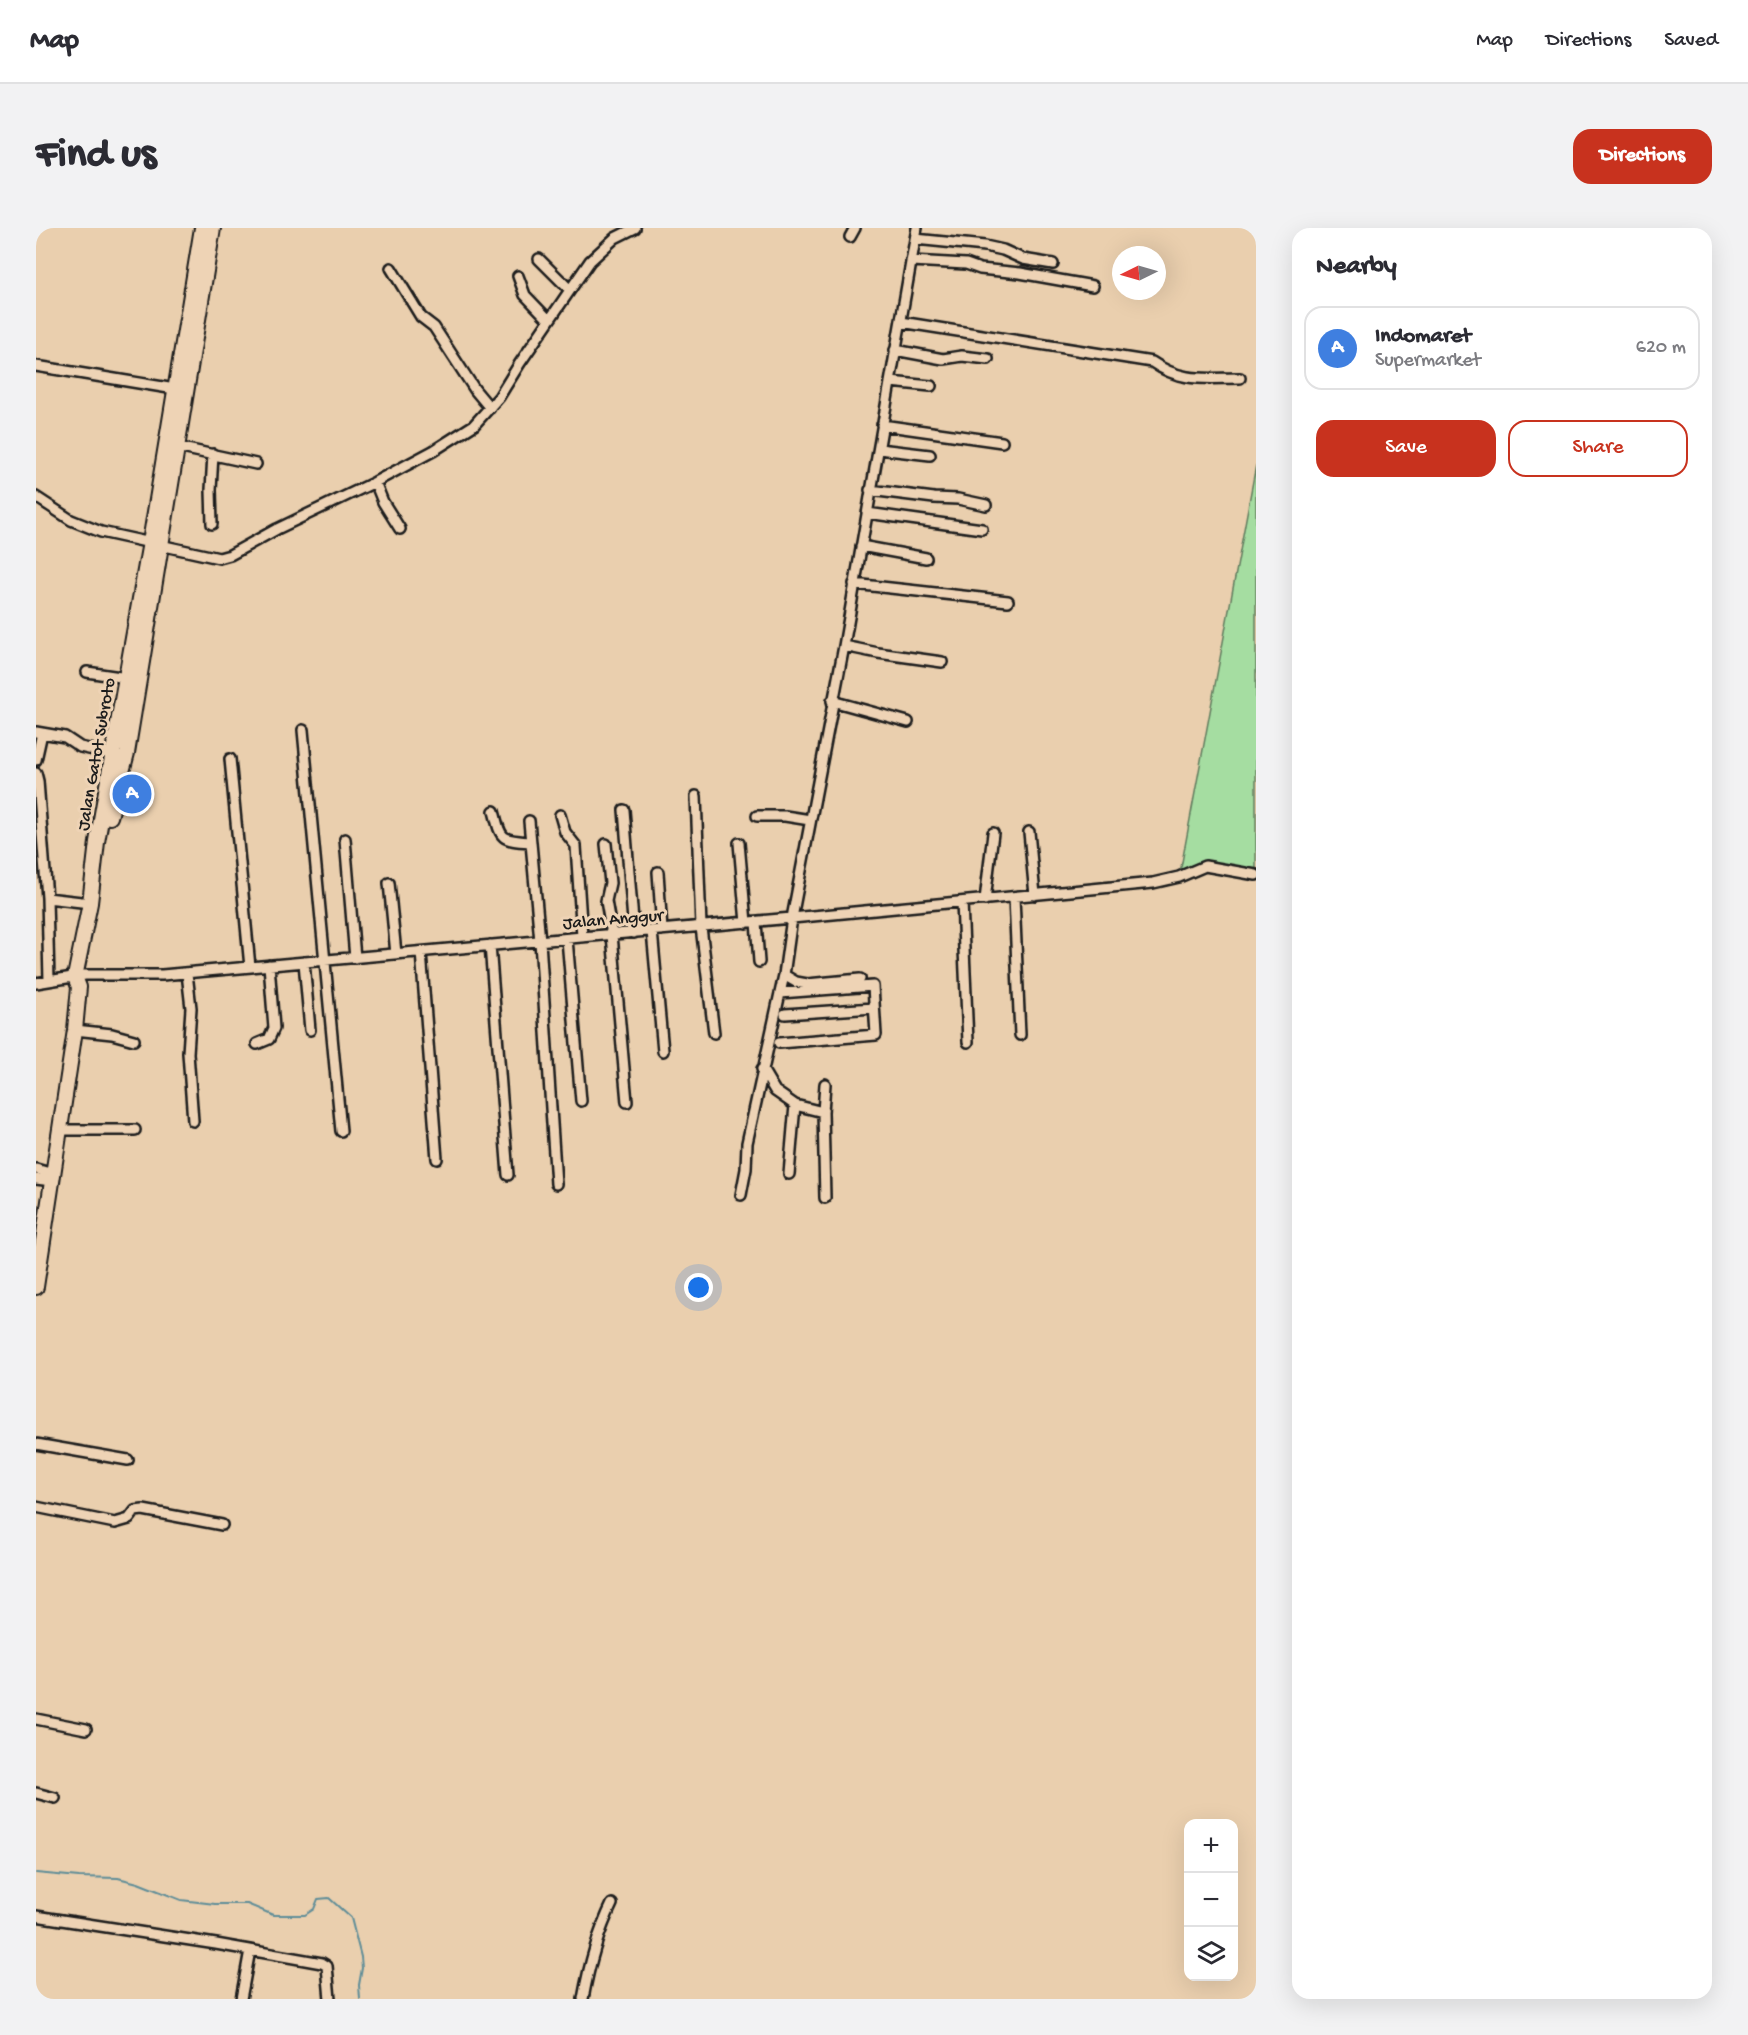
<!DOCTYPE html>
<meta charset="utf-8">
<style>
body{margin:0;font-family:"Gochi Hand",sans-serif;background:#f2f2f3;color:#2b2b33}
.controls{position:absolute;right:18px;bottom:18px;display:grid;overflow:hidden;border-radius:12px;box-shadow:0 6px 24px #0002}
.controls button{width:54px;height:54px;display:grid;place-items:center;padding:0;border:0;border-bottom:2px solid #e1e1e2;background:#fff;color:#2b2b33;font:30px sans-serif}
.compass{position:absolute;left:1076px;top:18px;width:54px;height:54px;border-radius:50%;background:#fff;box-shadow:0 6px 24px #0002;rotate:265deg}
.you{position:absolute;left:663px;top:1060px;width:21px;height:21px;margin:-15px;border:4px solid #fff;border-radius:50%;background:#1a73e8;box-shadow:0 0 0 9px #1a73e833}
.badge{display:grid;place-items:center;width:39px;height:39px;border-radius:50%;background:#c8321e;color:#fff;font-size:20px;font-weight:700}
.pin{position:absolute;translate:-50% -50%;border:3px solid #fff;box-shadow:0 2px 6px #0006}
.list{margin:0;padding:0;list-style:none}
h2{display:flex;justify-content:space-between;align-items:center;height:78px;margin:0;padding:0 24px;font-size:26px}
h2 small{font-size:20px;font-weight:400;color:#7c7c81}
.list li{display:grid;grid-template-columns:39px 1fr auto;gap:18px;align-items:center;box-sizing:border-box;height:84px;margin:0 12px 12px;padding:0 12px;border:2px solid #e1e1e2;border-radius:18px}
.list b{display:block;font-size:22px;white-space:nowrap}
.list p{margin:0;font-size:20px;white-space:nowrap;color:#7c7c81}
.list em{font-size:20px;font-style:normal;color:#7c7c81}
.actions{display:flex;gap:12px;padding:18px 24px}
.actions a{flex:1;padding:14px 0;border:2px solid #c8321e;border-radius:18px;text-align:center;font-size:21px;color:#c8321e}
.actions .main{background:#c8321e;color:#fff}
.icon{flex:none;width:33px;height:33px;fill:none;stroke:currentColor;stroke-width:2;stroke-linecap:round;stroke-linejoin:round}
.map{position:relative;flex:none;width:1220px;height:1771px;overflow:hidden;border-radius:18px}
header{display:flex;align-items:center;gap:36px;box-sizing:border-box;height:84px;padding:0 30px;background:#fff;border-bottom:2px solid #e1e1e2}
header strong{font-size:28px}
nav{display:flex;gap:33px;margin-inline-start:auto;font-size:21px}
.intro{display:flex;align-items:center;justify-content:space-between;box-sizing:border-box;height:144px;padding:0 36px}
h1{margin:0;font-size:42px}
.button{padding:15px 27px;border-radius:18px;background:#c8321e;color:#fff;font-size:21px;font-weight:700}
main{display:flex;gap:36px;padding:0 36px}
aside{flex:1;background:#fff;border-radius:18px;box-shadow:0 6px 24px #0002}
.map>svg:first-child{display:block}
.green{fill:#a5dda1;stroke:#607c5e;stroke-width:1.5}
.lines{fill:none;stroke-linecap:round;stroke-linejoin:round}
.stream{stroke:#5f8d98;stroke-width:2}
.minor-casing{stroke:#1c1c1c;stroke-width:14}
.secondary-casing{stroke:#1c1c1c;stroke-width:18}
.minor{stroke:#eed3b5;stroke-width:9}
.secondary{stroke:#eed3b5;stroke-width:14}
.labels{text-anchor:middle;stroke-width:6;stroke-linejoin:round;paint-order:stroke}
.street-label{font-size:18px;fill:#1c1c1c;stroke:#eed3b5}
</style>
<header>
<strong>Map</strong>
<nav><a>Map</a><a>Directions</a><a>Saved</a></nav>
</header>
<div class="intro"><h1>Find us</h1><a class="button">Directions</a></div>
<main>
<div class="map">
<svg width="1220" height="1771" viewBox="0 0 1220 1771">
<rect width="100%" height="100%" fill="#eacfae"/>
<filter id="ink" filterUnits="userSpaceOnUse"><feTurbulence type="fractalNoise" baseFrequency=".0167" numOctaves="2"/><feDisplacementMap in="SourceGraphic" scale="12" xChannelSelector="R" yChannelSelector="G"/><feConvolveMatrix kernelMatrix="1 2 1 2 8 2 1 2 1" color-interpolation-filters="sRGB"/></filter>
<g filter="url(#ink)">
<path class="green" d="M 1220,237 L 1220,642 L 1176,635 L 1144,645 Z"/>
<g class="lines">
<path class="stream" d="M 0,1645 L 43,1649 L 82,1650 L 102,1655 L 145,1672 L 179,1676 L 211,1676 L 237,1687 L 269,1687 L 278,1681 L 282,1671 L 293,1670 L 315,1690 L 325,1729 L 326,1740 L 323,1757 L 324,1771"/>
<defs>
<path id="minor" d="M 814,9 L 819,0
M 879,11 L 949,18 L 967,22 L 987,31 L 1017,36
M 503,31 L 534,62
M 875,33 L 930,36 L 944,41 L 984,45 L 1057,58
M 355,40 L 385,89 L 398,99 L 439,162 L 454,180
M 482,48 L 489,67 L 513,92
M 865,94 L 1116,134 C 1146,155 1169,150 1204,150
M 859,122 L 907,131 L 926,128 L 952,131
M 0,138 L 139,161
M 854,154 L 895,158
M 846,197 L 966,214
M 141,219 L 220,236
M 843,221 L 894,227
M 339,254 L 347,274 L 364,301
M 834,262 L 898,270 L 922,271 L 950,277
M 0,269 L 35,292 L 65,304 L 183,330 L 194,327 L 241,301 L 339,254 L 397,223 L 438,197 L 463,169 L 484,135 L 554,33 L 579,10 L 599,0
M 831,285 L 946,301
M 176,296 L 175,262 L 177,226
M 825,318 L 890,330
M 818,356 L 972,373
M 808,418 L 842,425 L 906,434
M 51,444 L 91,450
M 796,473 L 872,494
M 267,502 L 305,903
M 0,504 L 29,509 L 44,519 L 80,527
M 194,531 L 214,739
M 0,532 L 6,505
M 0,545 L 2,553 L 11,670 L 13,753
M 660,568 L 665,699 L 678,805
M 588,582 L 598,705
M 458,583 C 465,611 464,612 494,614
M 524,587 L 529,604 L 540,618 L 546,709
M 721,588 L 749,588 L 774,592
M 493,593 L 504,713 L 520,956
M 993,604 L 999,667
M 309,611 L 319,730
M 703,615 L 710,695
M 570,616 L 574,655 L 570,673 L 576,707 L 591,874
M 622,644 L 626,702
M 353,655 L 360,726
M 978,669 L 984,807
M 11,670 L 54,675
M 949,672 L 957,605
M 926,674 L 932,814
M 720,694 L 723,734
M 616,703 L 627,823
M 531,711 L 545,873
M 454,717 L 472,947
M 385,724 L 401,931
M 268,734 L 274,802
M 151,745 L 155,780 L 152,825 L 157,893
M 748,747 L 760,754 L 771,756 L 824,751
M 0,755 L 49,747 L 126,747 L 756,690 L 1117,655 L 1143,649 L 1169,638 L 1220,647
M 749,786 L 838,780
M 39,802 L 76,806 L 98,812
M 743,815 L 840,807 L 837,758 L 744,765
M 221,816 L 233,811 L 238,800 L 233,737
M 726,841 L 739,863 L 759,877 L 787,884
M 24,902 L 99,902
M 0,941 L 17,946
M 753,946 L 759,877
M 0,951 L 16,953
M 705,967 L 710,941 L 711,915 L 748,747 L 756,690 L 808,418 L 881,0
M 789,970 L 787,884 L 789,856
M 0,1216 L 92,1232
M 0,1279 L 79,1295 L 93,1291 L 99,1283 L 107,1282 L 186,1297
M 0,1491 L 50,1501
M 0,1565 L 19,1570
M 0,1688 L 180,1716 L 286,1735 L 291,1738 L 294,1771
M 205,1771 L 214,1722
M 547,1771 C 553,1737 561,1707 576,1676"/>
<path id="secondary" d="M 74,589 L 91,525 L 177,0
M 0,1059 L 39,802 L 43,759 L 39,749 L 54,675 L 61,614 L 114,314 L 166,0"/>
</defs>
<use href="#minor" class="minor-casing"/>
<use href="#secondary" class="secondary-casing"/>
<use href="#minor" class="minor"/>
<use href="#secondary" class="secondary"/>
</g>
</g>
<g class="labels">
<g class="street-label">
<text transform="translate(59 526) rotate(-80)" y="6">Jalan Gatot Subroto</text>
<text transform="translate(577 690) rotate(-5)" y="6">Jalan Anggur</text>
</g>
</g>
</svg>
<div class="controls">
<button>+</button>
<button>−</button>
<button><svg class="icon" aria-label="layers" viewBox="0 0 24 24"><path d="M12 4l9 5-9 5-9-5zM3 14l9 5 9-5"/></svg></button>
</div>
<svg class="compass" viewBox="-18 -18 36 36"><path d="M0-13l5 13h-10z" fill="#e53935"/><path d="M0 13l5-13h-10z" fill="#7c7c81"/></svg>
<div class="you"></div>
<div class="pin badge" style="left:96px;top:566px;background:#3f7fe0">A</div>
</div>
<aside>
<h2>Nearby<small></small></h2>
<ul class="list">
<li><span class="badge" style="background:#3f7fe0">A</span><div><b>Indomaret</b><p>Supermarket</p></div><em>620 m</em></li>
</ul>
<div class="actions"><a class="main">Save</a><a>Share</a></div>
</aside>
</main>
